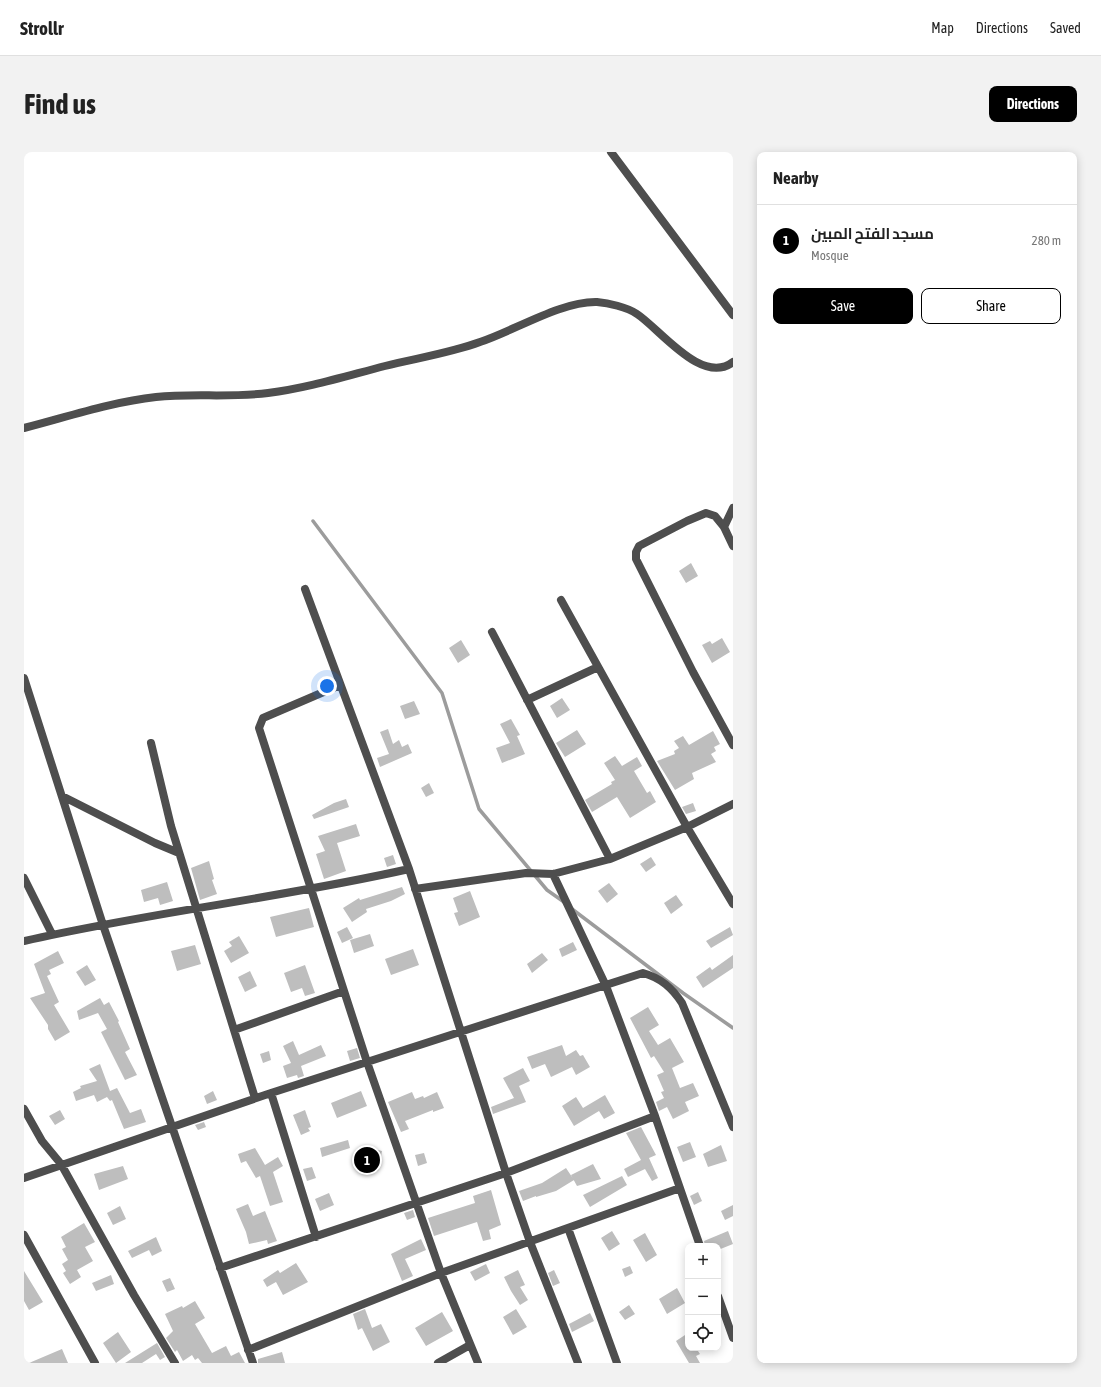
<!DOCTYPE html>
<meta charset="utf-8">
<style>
body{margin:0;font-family:"Asap Condensed",Cairo,sans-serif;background:#f2f2f2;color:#222}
.controls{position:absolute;right:12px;bottom:12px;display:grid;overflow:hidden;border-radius:8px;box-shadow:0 2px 10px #0003}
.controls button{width:36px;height:36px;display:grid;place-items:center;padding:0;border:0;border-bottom:1px solid #e0e0e0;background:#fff;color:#222;font:20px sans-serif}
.you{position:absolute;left:303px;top:534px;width:14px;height:14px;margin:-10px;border:3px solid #fff;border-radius:50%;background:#1a73e8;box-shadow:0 0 0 6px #1a73e833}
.badge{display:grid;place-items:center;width:26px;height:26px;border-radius:50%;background:#000;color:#fff;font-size:13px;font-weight:700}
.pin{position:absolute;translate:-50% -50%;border:2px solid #fff;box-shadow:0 1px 4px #0006}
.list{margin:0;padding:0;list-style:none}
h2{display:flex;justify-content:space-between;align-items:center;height:52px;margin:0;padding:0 16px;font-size:17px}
h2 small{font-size:13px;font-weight:400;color:#767676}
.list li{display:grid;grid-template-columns:26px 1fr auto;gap:12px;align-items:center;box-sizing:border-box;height:72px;padding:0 16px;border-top:1px solid #e0e0e0}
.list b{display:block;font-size:15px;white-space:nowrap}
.list p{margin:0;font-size:13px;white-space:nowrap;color:#767676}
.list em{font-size:13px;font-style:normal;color:#767676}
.actions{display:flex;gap:8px;padding:12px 16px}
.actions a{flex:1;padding:9px 0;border:1px solid #000;border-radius:8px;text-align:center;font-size:14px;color:#000}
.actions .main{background:#000;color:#fff}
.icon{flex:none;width:22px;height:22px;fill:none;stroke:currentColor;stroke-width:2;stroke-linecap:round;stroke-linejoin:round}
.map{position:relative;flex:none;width:709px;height:1211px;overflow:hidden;border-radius:8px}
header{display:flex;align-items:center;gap:24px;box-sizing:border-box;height:56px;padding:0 20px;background:#fff;border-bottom:1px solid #e0e0e0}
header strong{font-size:19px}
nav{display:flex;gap:22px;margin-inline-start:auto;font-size:14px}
.intro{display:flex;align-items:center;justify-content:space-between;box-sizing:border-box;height:96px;padding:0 24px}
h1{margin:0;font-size:28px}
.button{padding:10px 18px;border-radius:8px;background:#000;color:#fff;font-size:14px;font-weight:700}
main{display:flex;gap:24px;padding:0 24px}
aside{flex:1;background:#fff;border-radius:8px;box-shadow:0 2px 10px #0003}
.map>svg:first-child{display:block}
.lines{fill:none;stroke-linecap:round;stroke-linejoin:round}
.stream{stroke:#9c9c9c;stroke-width:3.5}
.building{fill:#bebebe}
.minor{stroke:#4e4e4e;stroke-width:8}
.tertiary{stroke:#4e4e4e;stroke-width:8}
</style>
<header>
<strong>Strollr</strong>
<nav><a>Map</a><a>Directions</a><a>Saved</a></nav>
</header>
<div class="intro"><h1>Find us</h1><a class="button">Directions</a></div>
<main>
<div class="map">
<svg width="709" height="1211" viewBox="0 0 709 1211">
<rect width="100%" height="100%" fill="#fff"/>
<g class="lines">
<path class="stream" d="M 289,369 L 418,541 L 455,657 L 523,738 L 540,750
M 548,757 L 659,841 L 709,876"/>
</g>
<path class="building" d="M 667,411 L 674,424 L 662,431 L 655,419 Z
M 698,486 L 706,500 L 688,511 L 678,493 L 686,489 L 688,492 Z
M 437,488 L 446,503 L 434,511 L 425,496 Z
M 538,546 L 546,558 L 533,566 L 526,554 Z
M 390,549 L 396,562 L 381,567 L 376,554 Z
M 487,567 L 496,583 L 493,584 L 501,602 L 478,611 L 472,596 L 486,591 L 476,572 Z
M 364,577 L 369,592 L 375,588 L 378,595 L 384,592 L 388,601 L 356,615 L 353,606 L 365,602 L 356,580 Z
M 553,578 L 562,592 L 541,605 L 532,591 Z
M 689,579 L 696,592 L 690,595 L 692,599 L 687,602 L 692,610 L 668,621 L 670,627 L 651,638 L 633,609 L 651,602 L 650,599 L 655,596 L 650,589 L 659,584 L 665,593 Z
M 591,604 L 598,614 L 613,605 L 618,614 L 610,619 L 623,641 L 626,639 L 632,650 L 606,666 L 593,645 L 568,660 L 561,648 L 588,632 L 587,630 L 591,628 L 580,611 Z
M 405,631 L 410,641 L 402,645 L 397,636 Z
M 322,647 L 325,655 L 290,667 L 288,663 L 310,651 Z
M 669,651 L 672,659 L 662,662 L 658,655 Z
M 332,672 L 336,684 L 313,691 L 322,719 L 300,727 L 292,702 L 301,699 L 294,684 Z
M 369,703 L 372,712 L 363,715 L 360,706 Z
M 627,705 L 632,713 L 622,720 L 616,712 Z
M 185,709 L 190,727 L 188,728 L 193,742 L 176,748 L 167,716 Z
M 143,730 L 149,749 L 136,753 L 134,746 L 120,750 L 117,738 Z
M 585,731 L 594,742 L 583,751 L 574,739 Z
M 378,735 L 381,742 L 367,749 L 342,757 L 343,760 L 328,770 L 319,756 L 335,746 L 336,748 Z
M 446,739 L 456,765 L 435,774 L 430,761 L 434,760 L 429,746 Z
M 652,743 L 659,753 L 647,762 L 640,751 Z
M 285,756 L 290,775 L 252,785 L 246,765 Z
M 323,775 L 329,786 L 318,791 L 313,780 Z
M 706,775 L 709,783 L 687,796 L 682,789 Z
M 346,782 L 350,794 L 330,801 L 326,788 Z
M 215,784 L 225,801 L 207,811 L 200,799 L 208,794 L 205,790 Z
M 549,790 L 553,798 L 538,805 L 535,797 Z
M 171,793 L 177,812 L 153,819 L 147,799 Z
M 389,797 L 395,813 L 367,823 L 361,807 Z
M 34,799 L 40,811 L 25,818 L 27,822 L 23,824 L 35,850 L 30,853 L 46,880 L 31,889 L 24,877 L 24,873 L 6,846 L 21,841 L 10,812 Z
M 518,801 L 524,808 L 508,821 L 503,812 Z
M 709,803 L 709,816 L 679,836 L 672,825 L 686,815 L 688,818 Z
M 63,813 L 72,828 L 61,834 L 52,820 Z
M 281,813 L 291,841 L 281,844 L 278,836 L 267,840 L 260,821 Z
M 226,819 L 233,834 L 221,840 L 214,825 Z
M 76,846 L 80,853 L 85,850 L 95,869 L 94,870 L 106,897 L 101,900 L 113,923 L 101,928 L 77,880 L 83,877 L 74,861 L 55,868 L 53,859 Z
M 624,855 L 635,873 L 625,879 L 634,893 L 646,886 L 660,910 L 648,916 L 656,936 L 669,931 L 675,944 L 661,950 L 665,959 L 649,967 L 643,955 L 635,959 L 632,950 L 640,946 L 637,940 L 640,939 L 633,923 L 640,920 L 630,904 L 627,906 L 606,866 Z
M 269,889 L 275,903 L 297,893 L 302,904 L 277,914 L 280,924 L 274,926 L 273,923 L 263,926 L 259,914 L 267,911 L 259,894 Z
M 538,893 L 542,904 L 552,898 L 556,904 L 559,903 L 566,915 L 552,923 L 548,915 L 527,925 L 521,912 L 508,917 L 503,905 Z
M 333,896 L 336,906 L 326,909 L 323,899 Z
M 245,899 L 247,908 L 239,911 L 236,902 Z
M 76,912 L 86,939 L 93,936 L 106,961 L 117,957 L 122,970 L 100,977 L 88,948 L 86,949 L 83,945 L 73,950 L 70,943 L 52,949 L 49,940 L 57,936 L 56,934 L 73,929 L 65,917 Z
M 499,916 L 506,929 L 495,934 L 502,950 L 469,962 L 467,955 L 490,946 L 479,926 Z
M 189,939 L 193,948 L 183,952 L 180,944 Z
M 337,939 L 343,954 L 313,966 L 307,951 Z
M 388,940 L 391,947 L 399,944 L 400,946 L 413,940 L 420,956 L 409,960 L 409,958 L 381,969 L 385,977 L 377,980 L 364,950 Z
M 581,943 L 591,961 L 580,967 L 575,959 L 550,974 L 538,954 L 552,945 L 559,956 Z
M 36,958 L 41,967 L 31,973 L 25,964 Z
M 281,958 L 287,975 L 284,976 L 286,979 L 277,983 L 269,963 Z
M 180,970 L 182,975 L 174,978 L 171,973 Z
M 617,975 L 632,1003 L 625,1006 L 634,1026 L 628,1029 L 621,1017 L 604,1025 L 600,1017 L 617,1008 L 602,981 Z
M 324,988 L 326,996 L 298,1005 L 296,996 Z
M 666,990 L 672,1005 L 659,1010 L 653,995 Z
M 697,993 L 703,1009 L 684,1015 L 679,1002 Z
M 338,994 L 358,999 L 354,1019 L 333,1014 Z
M 231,996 L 241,1013 L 254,1005 L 259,1014 L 249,1020 L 259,1050 L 246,1054 L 236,1024 L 232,1026 L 222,1009 L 217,1011 L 214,1002 Z
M 400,1001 L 403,1011 L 394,1014 L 391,1003 Z
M 569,1012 L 577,1027 L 553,1034 L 547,1023 Z
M 99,1014 L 104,1027 L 75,1038 L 70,1022 Z
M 288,1015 L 292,1026 L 283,1029 L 279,1017 Z
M 542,1016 L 550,1028 L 532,1039 L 512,1045 L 512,1044 L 499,1049 L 495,1039 L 518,1031 Z
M 598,1024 L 603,1033 L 566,1055 L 559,1043 Z
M 467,1038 L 477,1073 L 465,1078 L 467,1087 L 459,1089 L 453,1070 L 410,1084 L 404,1066 L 451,1051 L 449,1044 Z
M 674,1040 L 678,1049 L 670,1053 L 666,1044 Z
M 305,1041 L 310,1053 L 296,1059 L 291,1047 Z
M 224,1052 L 229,1064 L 241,1059 L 253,1089 L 244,1092 L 243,1088 L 225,1092 L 222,1080 L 212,1057 Z
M 709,1053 L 709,1064 L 701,1068 L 697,1059 Z
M 96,1054 L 102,1067 L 89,1073 L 83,1061 Z
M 389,1058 L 391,1065 L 383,1068 L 380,1061 Z
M 60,1071 L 71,1090 L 61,1095 L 69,1109 L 53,1118 L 57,1125 L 46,1132 L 39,1121 L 42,1119 L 38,1112 L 44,1108 L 38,1097 L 42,1095 L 37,1085 Z
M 588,1079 L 596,1092 L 585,1099 L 577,1086 Z
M 704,1079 L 709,1092 L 694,1098 L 694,1094 L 681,1094 L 680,1089 Z
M 621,1081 L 633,1103 L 622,1110 L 609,1088 Z
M 132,1085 L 138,1099 L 128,1104 L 125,1098 L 108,1106 L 104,1099 Z
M 397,1087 L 402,1098 L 381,1107 L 389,1124 L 378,1129 L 367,1102 Z
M 272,1111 L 284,1130 L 259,1143 L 252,1130 L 243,1135 L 239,1128 L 254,1118 L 256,1121 Z
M 462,1112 L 466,1121 L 451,1129 L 446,1120 Z
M 606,1114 L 609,1121 L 601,1125 L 598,1117 Z
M 494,1118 L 501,1133 L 496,1135 L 504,1148 L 496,1153 L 487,1139 L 480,1125 Z
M 530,1118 L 536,1131 L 529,1134 L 524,1121 Z
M 0,1119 L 19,1150 L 5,1158 L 0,1149 Z
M 87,1123 L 90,1132 L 72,1139 L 68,1131 Z
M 146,1126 L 151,1137 L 143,1140 L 138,1129 Z
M 653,1136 L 661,1151 L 643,1162 L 635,1147 Z
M 171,1149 L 181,1166 L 171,1172 L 188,1201 L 202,1194 L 207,1204 L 215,1200 L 221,1211 L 178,1211 L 174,1206 L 171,1208 L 168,1203 L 159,1209 L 153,1198 L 151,1200 L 142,1186 L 149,1179 L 141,1162 L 158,1154 L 159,1156 Z
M 605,1153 L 611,1162 L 601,1168 L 595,1160 Z
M 341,1157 L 348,1176 L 357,1172 L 366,1190 L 349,1199 L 338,1176 L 334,1178 L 329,1162 Z
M 492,1157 L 503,1175 L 489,1183 L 479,1165 Z
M 418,1160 L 429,1179 L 402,1194 L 391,1176 Z
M 566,1161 L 570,1169 L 548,1180 L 545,1172 Z
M 94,1180 L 107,1200 L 92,1211 L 79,1191 Z
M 664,1181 L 664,1196 L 672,1196 L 676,1202 L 672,1204 L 676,1211 L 665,1211 L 652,1189 Z
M 133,1191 L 141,1205 L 136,1208 L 132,1202 L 118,1211 L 101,1211 Z
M 38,1197 L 44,1211 L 5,1211 Z
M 258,1200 L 261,1211 L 234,1211 L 234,1207 Z"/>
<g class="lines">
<path class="minor" d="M 0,276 C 43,265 87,250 132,245 C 169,241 207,246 244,241 C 284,236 322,224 361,214 C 393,206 426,201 456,190 C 490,179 537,149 573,150 C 584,151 603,155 613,162 C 636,177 678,234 709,210
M 700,375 L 709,356
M 709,394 L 700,375 L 691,364 L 682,361 L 663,369 L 615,394 L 612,400 L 612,407 L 669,520 L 709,593
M 281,437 L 385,717 L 482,1021 L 506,1090 L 554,1211
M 537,448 L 663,675 L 709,752
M 468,480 L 586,707
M 0,526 L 79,773 L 229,1211
M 316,533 L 239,566 L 235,576 L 343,910 L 417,1121 L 454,1211
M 503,548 L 574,515
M 127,591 L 147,674 L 231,946
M 38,644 L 131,691 L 155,701
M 529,722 L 582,834 L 631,964 L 676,1094
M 0,726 L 28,782
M 391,737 L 502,721 L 529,722 L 586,707 L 663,675 L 709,652
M 0,789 C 127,760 257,746 385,717
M 210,878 L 320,839
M 247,941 L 292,1085
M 0,957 L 18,989 L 37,1012 L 110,1143 L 151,1211
M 0,1026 L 247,941 L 619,821 C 637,826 648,836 658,851 L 709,975
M 544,1076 L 593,1211
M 0,1083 L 71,1211
M 196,1116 L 482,1021 L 631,964
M 694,1144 L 709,1186
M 224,1198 L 417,1121 L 656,1036
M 414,1211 L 446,1193"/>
<path class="tertiary" d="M 587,0 L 709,163"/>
</g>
</svg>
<div class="controls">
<button>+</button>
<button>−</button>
<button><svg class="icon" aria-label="locate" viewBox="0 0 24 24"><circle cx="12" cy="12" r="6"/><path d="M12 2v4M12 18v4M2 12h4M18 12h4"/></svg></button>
</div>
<div class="you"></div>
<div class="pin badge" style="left:343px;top:1008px">1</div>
</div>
<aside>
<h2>Nearby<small></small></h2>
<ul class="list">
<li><span class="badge">1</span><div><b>مسجد الفتح المبين</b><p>Mosque</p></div><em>280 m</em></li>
</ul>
<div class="actions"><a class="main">Save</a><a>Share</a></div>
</aside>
</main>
